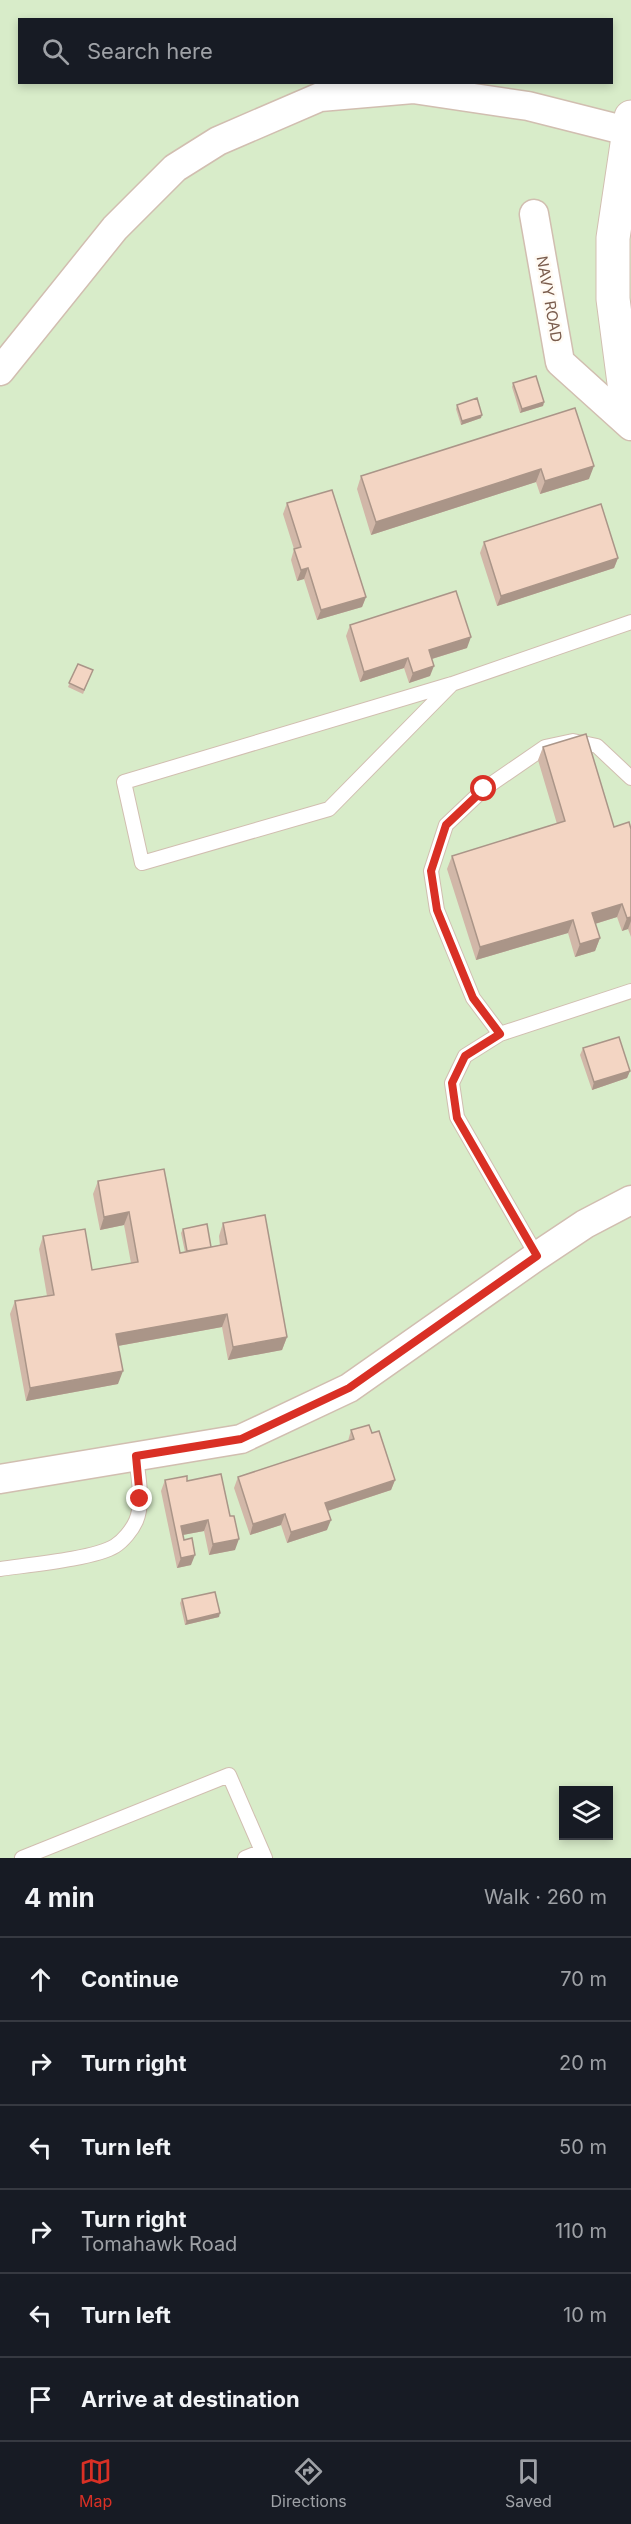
<!DOCTYPE html>
<meta charset="utf-8">
<style>
body{margin:0;font-family:Inter,sans-serif;background:#242831;color:#f1f3f6}
.controls{position:absolute;right:18px;bottom:18px;display:grid;overflow:hidden;border-radius:0px;box-shadow:0 3px 9px #0003}
.controls button{width:54px;height:54px;display:grid;place-items:center;padding:0;border:0;border-bottom:2px solid #363941;background:#171b24;color:#f1f3f6;font:30px sans-serif}
.stop{position:absolute;width:18px;height:18px;margin:-14px;border:4px solid #d93025;border-radius:50%;background:#fff}
.stop.end{background:#d93025;border-color:#fff;box-shadow:0 2px 6px #0008}
.list{margin:0;padding:0;list-style:none}
h2{display:flex;justify-content:space-between;align-items:center;height:78px;margin:0;padding:0 24px;font-size:26px}
h2 small{font-size:20px;font-weight:400;color:#9ea1a6}
.list li{display:grid;grid-template-columns:39px 1fr auto;gap:18px;align-items:center;box-sizing:border-box;height:84px;padding:0 24px;border-top:2px solid #363941}
.list b{display:block;font-size:22px;white-space:nowrap}
.list p{margin:0;font-size:20px;white-space:nowrap;color:#9ea1a6}
.list em{font-size:20px;font-style:normal;color:#9ea1a6}
.icon{flex:none;width:33px;height:33px;fill:none;stroke:currentColor;stroke-width:2;stroke-linecap:round;stroke-linejoin:round}
.map{position:relative;flex:none;width:631px;height:1858px;overflow:hidden}
.search{position:absolute;background:#171b24;box-shadow:0 3px 9px #0003;left:18px;right:18px;top:18px;height:66px;display:flex;align-items:center;gap:15px;box-sizing:border-box;padding:0 21px;border-radius:0px;color:#9ea1a6;font-size:22px}
.sheet{height:582px;background:#171b24}
nav{display:flex;justify-content:space-around;align-items:center;box-sizing:border-box;height:84px;border-top:2px solid #363941;background:#171b24;font-size:16px;color:#9ea1a6}
nav a{display:grid;justify-items:center;gap:3px}
nav .on{color:#d93025}
.map>svg:first-child{display:block}
.green{fill:#d8ecc9;fill-rule:evenodd}
.lines{fill:none;stroke-linecap:round;stroke-linejoin:round}
.service-casing{stroke:#d1beb0;stroke-width:16}
.minor-casing{stroke:#d1beb0;stroke-width:31}
.tertiary-casing{stroke:#d1beb0;stroke-width:35}
.service{stroke:#fff;stroke-width:14}
.minor{stroke:#fff;stroke-width:28}
.tertiary{stroke:#fff;stroke-width:33}
.wall{fill:#d1b7a8}
.shaded-wall{fill:#aa9588}
.building{fill:#f3d5c3;stroke:#aa9588;stroke-width:1.5}
.route{stroke:#d93025;stroke-width:8}
.labels{text-anchor:middle;stroke-width:5;stroke-linejoin:round;paint-order:stroke}
.street-label{font-size:15px;fill:#7a5c4d;stroke:#fffaf3}
</style>
<div class="map">
<svg width="631" height="1858" viewBox="0 0 631 1858">
<rect width="100%" height="100%" fill="#fdf6ec"/>
<path class="green" d="M 0,0 L 631,0 L 631,1858 L 0,1858 ZM 20,20 L 612,20 L 612,82 L 20,82 ZM 564,1790 L 608,1790 L 608,1836 L 564,1836 Z"/>
<g class="lines">
<defs>
<path id="service" d="M 452,684 L 329,809 L 142,863 L 124,782 L 452,684 L 631,622
M 500,1034 L 473,998 L 437,910 L 431,871 L 446,825 L 484,789 L 545,747 L 573,741 L 597,746 L 631,778
M 537,1256 L 457,1117 L 452,1083 L 465,1056 L 500,1034 L 631,991
M 0,1569 C 27,1565 94,1559 115,1546 C 123,1541 132,1530 136,1521 C 144,1502 138,1477 136,1456
M 22,1858 L 229,1775 L 265,1858
M 245,1858 L 262,1851"/>
<path id="minor" d="M 534,214 L 560,362 L 631,426
M 0,371 L 115,228 L 175,168 L 218,141 L 320,97 L 413,89 L 528,106 L 627,131
M 0,1479 L 241,1439 L 349,1388 L 537,1256 L 585,1224 L 631,1200"/>
<path id="tertiary" d="M 631,117 L 613,238 L 613,299 L 624,383 L 631,411"/>
</defs>
<use href="#service" class="service-casing"/>
<use href="#minor" class="minor-casing"/>
<use href="#tertiary" class="tertiary-casing"/>
<use href="#service" class="service"/>
<use href="#minor" class="minor"/>
<use href="#tertiary" class="tertiary"/>
</g>
<path class="wall" d="M 513,383 L 544,402 L 543,406 L 520,413 L 512,387 Z
M 457,405 L 481,418 L 461,425 L 456,409 Z
M 575,408 L 589,479 L 540,494 L 536,482 L 371,535 L 357,489 L 361,476 Z
M 287,503 L 366,597 L 362,607 L 317,620 L 304,579 L 297,581 L 291,560 L 294,549 L 283,514 Z
M 484,542 L 618,558 L 614,568 L 497,606 L 480,553 Z
M 350,625 L 467,648 L 432,659 L 430,676 L 409,683 L 404,668 L 360,682 L 346,636 Z
M 78,664 L 93,670 L 83,694 L 68,687 Z
M 543,747 L 614,827 L 631,829 L 631,937 L 628,929 L 622,931 L 617,917 L 595,924 L 600,938 L 595,951 L 575,957 L 568,933 L 476,960 L 447,869 L 452,856 L 557,824 L 538,760 Z
M 583,1048 L 630,1071 L 627,1078 L 592,1090 L 580,1055 Z
M 98,1181 L 180,1253 L 185,1252 L 181,1233 L 183,1229 L 211,1247 L 220,1246 L 219,1236 L 223,1223 L 287,1337 L 282,1350 L 228,1360 L 222,1327 L 118,1346 L 118,1384 L 26,1401 L 10,1314 L 15,1301 L 47,1296 L 39,1249 L 43,1236 L 92,1270 L 131,1263 L 124,1225 L 100,1230 L 93,1194 Z
M 351,1430 L 372,1433 L 395,1480 L 391,1490 L 328,1511 L 327,1530 L 287,1543 L 281,1525 L 250,1535 L 234,1488 L 238,1477 L 348,1441 Z
M 165,1480 L 187,1481 L 235,1550 L 209,1555 L 204,1531 L 183,1535 L 191,1565 L 177,1568 L 161,1491 Z
M 182,1599 L 219,1617 L 185,1625 L 180,1603 Z"/>
<path class="shaded-wall" d="M 544,402 L 543,406 L 520,413 L 522,409 Z
M 482,415 L 481,418 L 461,425 L 462,421 Z
M 594,466 L 589,479 L 540,494 L 545,481 Z
M 541,469 L 536,482 L 371,535 L 376,522 Z
M 618,558 L 614,568 L 497,606 L 501,596 Z
M 308,568 L 304,579 L 297,581 L 301,570 Z
M 366,597 L 362,607 L 317,620 L 321,610 Z
M 471,637 L 467,648 L 425,661 L 429,650 Z
M 408,658 L 404,668 L 360,682 L 364,672 Z
M 434,666 L 430,676 L 409,683 L 413,673 Z
M 622,904 L 617,917 L 588,926 L 592,913 Z
M 631,917 L 631,921 L 628,929 L 622,931 L 627,918 Z
M 573,920 L 568,933 L 476,960 L 480,947 Z
M 600,938 L 595,951 L 575,957 L 580,944 Z
M 630,1071 L 627,1078 L 592,1090 L 594,1082 Z
M 129,1212 L 124,1225 L 100,1230 L 104,1217 Z
M 227,1314 L 222,1327 L 112,1347 L 116,1334 Z
M 287,1337 L 282,1350 L 228,1360 L 233,1347 Z
M 123,1371 L 118,1384 L 26,1401 L 30,1388 Z
M 395,1480 L 391,1490 L 321,1513 L 325,1503 Z
M 285,1514 L 281,1525 L 250,1535 L 253,1524 Z
M 208,1520 L 204,1531 L 177,1536 L 181,1526 Z
M 331,1520 L 327,1530 L 287,1543 L 291,1532 Z
M 239,1539 L 235,1550 L 209,1555 L 213,1544 Z
M 195,1555 L 191,1565 L 177,1568 L 181,1558 Z
M 220,1613 L 219,1617 L 185,1625 L 187,1621 Z"/>
<path class="building" d="M 536,376 L 544,402 L 522,409 L 513,383 Z
M 477,398 L 482,415 L 462,421 L 457,405 Z
M 575,408 L 594,466 L 545,481 L 541,469 L 376,522 L 361,476 Z
M 332,490 L 366,597 L 321,610 L 308,568 L 301,570 L 294,549 L 301,547 L 287,503 Z
M 601,504 L 618,558 L 501,596 L 484,542 Z
M 456,591 L 471,637 L 429,650 L 434,666 L 413,673 L 408,658 L 364,672 L 350,625 Z
M 78,664 L 93,670 L 84,690 L 69,683 Z
M 586,734 L 614,827 L 629,822 L 631,829 L 631,917 L 627,918 L 622,904 L 592,913 L 600,938 L 580,944 L 573,920 L 480,947 L 452,856 L 565,821 L 543,747 Z
M 619,1037 L 630,1071 L 594,1082 L 583,1048 Z
M 164,1169 L 180,1253 L 227,1244 L 223,1223 L 265,1215 L 287,1337 L 233,1347 L 227,1314 L 116,1334 L 123,1371 L 30,1388 L 15,1301 L 54,1295 L 43,1236 L 85,1229 L 92,1270 L 138,1262 L 129,1212 L 104,1217 L 98,1181 Z
M 207,1224 L 211,1247 L 187,1251 L 183,1229 Z
M 369,1425 L 372,1433 L 379,1431 L 395,1480 L 325,1503 L 331,1520 L 291,1532 L 285,1514 L 253,1524 L 238,1477 L 354,1439 L 351,1430 Z
M 221,1474 L 230,1516 L 234,1516 L 239,1539 L 213,1544 L 208,1520 L 181,1526 L 184,1540 L 192,1538 L 195,1555 L 181,1558 L 165,1480 L 187,1476 L 187,1481 Z
M 215,1592 L 220,1613 L 187,1621 L 182,1599 Z"/>
<g class="lines">
<path class="route" d="M 140,1499 L 136,1456 L 241,1439 L 349,1388 L 537,1256 L 457,1118 L 452,1083 L 465,1056 L 500,1034 L 473,998 L 437,910 L 431,871 L 446,825 L 484,789"/>
</g>
<g class="labels">
<g class="street-label">
<text transform="translate(549 299) rotate(80)" y="5">NAVY ROAD</text>
</g>
</g>
</svg>
<div class="controls">
<button><svg class="icon" aria-label="layers" viewBox="0 0 24 24"><path d="M12 4l9 5-9 5-9-5zM3 14l9 5 9-5"/></svg></button>
</div>
<div class="stop" style="left:484px;top:789px"></div>
<div class="stop end" style="left:140px;top:1499px"></div>
<div class="search"><svg class="icon" aria-label="search" viewBox="0 0 24 24"><circle cx="10" cy="10" r="6"/><path d="M15 15l6 6"/></svg>Search here</div>
</div>
<section class="sheet">
<h2>4 min<small>Walk · 260 m</small></h2>
<ul class="list">
<li><svg class="icon" aria-label="ahead" viewBox="0 0 24 24"><path d="M12 20V5M6 11l6-6 6 6"/></svg><div><b>Continue</b></div><em>70 m</em></li>
<li><svg class="icon" aria-label="right" viewBox="0 0 24 24"><path d="M7 20v-9h11M14 6l5 5-5 5"/></svg><div><b>Turn right</b></div><em>20 m</em></li>
<li><svg class="icon" aria-label="left" viewBox="0 0 24 24"><path d="M17 20v-9H6M10 6l-5 5 5 5"/></svg><div><b>Turn left</b></div><em>50 m</em></li>
<li><svg class="icon" aria-label="right" viewBox="0 0 24 24"><path d="M7 20v-9h11M14 6l5 5-5 5"/></svg><div><b>Turn right</b><p>Tomahawk Road</p></div><em>110 m</em></li>
<li><svg class="icon" aria-label="left" viewBox="0 0 24 24"><path d="M17 20v-9H6M10 6l-5 5 5 5"/></svg><div><b>Turn left</b></div><em>10 m</em></li>
<li><svg class="icon" aria-label="arrive" viewBox="0 0 24 24"><path d="M6 21V4h12l-3 4 3 4H6"/></svg><div><b>Arrive at destination</b></div></li>
</ul>
</section>
<nav>
<a class="on"><svg class="icon" aria-label="map" viewBox="0 0 24 24"><path d="M3 6l6-2 6 2 6-2v14l-6 2-6-2-6 2zM9 4v14M15 6v14"/></svg>Map</a>
<a><svg class="icon" aria-label="directions" viewBox="0 0 24 24"><path d="M12 3l9 9-9 9-9-9zM9 14v-3h6M13 9l2 2-2 2"/></svg>Directions</a>
<a><svg class="icon" aria-label="saved" viewBox="0 0 24 24"><path d="M7 4h10v16l-5-4-5 4z"/></svg>Saved</a>
</nav>
